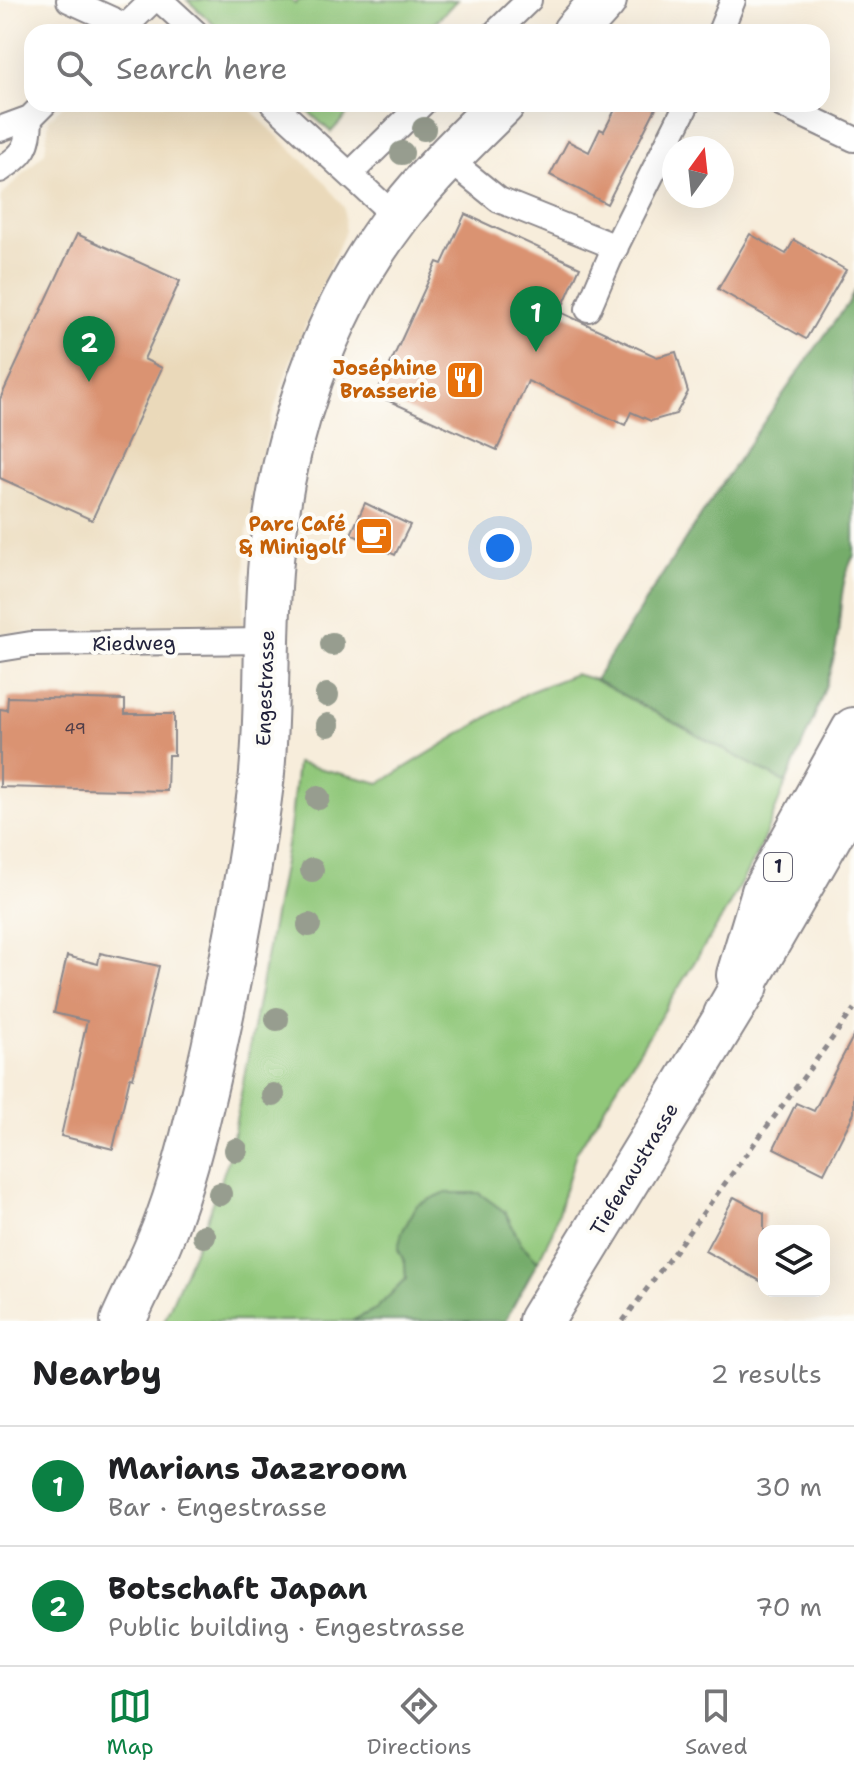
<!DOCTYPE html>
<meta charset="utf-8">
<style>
body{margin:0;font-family:"Shantell Sans",sans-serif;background:#f2f2f2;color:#202124}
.controls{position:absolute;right:24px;bottom:24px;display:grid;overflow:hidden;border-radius:16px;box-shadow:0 8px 32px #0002}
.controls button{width:72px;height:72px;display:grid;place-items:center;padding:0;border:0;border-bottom:2px solid #e0e0e0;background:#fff;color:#202124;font:40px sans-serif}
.compass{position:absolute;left:662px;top:136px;width:72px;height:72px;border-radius:50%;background:#fff;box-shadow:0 8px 32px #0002;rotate:15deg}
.you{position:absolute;left:500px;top:548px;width:28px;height:28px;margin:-20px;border:6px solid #fff;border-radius:50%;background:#1a73e8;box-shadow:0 0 0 12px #1a73e833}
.badge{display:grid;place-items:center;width:52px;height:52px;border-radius:50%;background:#0b8043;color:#fff;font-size:26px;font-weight:700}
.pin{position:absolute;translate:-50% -66px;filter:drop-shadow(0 2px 4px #0008)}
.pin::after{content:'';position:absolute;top:42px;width:28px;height:24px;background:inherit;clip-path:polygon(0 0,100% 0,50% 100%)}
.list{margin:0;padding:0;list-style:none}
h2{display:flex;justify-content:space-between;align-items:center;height:104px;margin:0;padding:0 32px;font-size:34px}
h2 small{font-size:26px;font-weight:400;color:#757577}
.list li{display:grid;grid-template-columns:52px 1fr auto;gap:24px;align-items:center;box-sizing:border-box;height:120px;padding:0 32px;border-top:2px solid #e0e0e0}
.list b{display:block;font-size:30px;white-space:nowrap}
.list p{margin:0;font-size:26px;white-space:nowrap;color:#757577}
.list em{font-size:26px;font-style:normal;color:#757577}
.icon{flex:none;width:44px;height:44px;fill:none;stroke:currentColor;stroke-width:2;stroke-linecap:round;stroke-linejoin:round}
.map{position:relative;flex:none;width:854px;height:1321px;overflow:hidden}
.search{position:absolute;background:#fff;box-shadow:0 8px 32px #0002;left:24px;right:24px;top:24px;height:88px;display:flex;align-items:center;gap:20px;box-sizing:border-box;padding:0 28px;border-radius:24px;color:#757577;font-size:30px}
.sheet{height:344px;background:#fff}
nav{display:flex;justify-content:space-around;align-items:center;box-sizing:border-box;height:112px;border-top:2px solid #e0e0e0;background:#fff;font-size:22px;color:#757577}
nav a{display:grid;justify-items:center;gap:4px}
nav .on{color:#0b8043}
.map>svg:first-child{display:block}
.built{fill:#ead9ba}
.green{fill:#91c87a;stroke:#5a755a;stroke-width:2}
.forest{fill:#74ac6a;stroke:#4b6752;stroke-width:2}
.building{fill:#da9372}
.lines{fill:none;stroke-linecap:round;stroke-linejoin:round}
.service-casing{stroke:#8c888b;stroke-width:28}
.tertiary-casing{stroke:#8c888b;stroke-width:48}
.primary-casing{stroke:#8c888b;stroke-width:48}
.trunk-casing{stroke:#8c888b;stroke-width:48}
.path{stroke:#8c888b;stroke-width:5;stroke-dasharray:6 6;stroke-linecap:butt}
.service{stroke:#fff;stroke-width:24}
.tertiary{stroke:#fff;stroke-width:44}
.primary{stroke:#fff;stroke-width:44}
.trunk{stroke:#fff;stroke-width:44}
.tree{fill:#979d8f}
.labels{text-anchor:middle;stroke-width:8;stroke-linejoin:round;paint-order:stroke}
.number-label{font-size:16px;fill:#503e49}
.shield{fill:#fdfcf7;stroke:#646373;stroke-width:2}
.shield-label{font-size:18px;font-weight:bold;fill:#22223b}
.food-label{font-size:20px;font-weight:bold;fill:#c56008;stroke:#fdfcf7;text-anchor:end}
.street-label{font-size:20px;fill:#22223b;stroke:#fdfcf7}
</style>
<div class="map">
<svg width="854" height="1321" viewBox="0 0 854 1321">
<rect width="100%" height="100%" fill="#fdfcf7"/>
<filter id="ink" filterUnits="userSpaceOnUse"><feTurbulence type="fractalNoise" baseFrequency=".0125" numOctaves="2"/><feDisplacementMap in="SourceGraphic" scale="16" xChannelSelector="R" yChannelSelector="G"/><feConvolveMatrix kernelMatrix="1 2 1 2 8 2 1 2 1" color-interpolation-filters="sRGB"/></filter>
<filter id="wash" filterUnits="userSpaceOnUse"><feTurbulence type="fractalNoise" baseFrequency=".006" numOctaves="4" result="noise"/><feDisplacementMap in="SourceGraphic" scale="32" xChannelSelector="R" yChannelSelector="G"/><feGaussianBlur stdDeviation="1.8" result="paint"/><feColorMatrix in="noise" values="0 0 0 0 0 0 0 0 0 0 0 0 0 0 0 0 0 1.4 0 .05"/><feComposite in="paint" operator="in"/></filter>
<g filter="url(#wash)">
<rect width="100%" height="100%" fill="#f7eddb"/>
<path class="built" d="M 65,104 L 244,104 L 325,182 L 344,208 L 345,231 L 291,360 L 270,422 L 247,532 L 243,628 L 0,633 L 0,197 L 45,152 L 49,119 Z"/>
<path class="green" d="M 187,0 L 291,0 L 295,4 L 299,0 L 457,0 L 426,32 L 222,32 Z
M 300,104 L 357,104 L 331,132 Z
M 575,674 L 595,680 L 786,783 L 759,850 L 723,916 L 576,1153 L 552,1233 L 538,1261 L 521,1244 L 505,1211 L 398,1249 L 405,1263 L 406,1279 L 376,1309 L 352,1321 L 164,1321 L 205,1225 L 229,1158 L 290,829 L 297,763 L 380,783 L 529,692 Z"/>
<path class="forest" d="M 854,291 L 854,555 C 838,585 842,615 836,647 C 827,694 804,739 786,783 L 595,680 C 677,551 759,424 849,302 Z
M 444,1193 L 479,1193 L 505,1212 L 521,1244 L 538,1261 L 505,1321 L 352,1321 L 376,1309 L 406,1279 L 405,1263 L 398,1249 L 402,1232 L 417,1205 Z"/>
<g id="blocks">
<path class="building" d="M 618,104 L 658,104 L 607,204 L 550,175 L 568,141 L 589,152 L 600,129 L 604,131 Z
M 465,214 L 580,267 L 560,312 L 657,357 L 676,352 L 688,392 L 676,414 L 651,421 L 631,412 L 625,425 L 528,381 L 497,450 L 376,395 L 437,262 L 442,264 Z
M 77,234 L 180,281 L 144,359 L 162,368 L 92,520 L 0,478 L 0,399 Z
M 750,234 L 786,254 L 794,240 L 846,270 L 806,339 L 718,289 Z
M 365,503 L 410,525 L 395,555 L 351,534 Z
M 8,697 L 125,700 L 125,714 L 174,714 L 174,755 L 168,755 L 167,791 L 0,787 L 0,709 L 7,710 Z
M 100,953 L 159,966 L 133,1078 L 130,1077 L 113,1149 L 61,1136 L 87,1021 L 54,1013 L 67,956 L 98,964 Z
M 854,1035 L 854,1113 L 824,1173 L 774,1148 L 796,1103 L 814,1111 Z
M 734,1197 L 764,1213 L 764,1283 L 705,1251 Z"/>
</g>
</g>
<g filter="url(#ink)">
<use href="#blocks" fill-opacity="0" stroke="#8c888b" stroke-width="2"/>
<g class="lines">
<defs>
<path id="service" d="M 69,0 L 126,26 L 153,0
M 160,0 L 195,32
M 496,32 L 529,0
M 720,32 L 733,0
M 273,104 L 396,217
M 780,104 L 854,139
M 0,129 L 30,118 L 44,104
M 447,158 L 499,200 L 616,247
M 0,170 C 25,153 29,148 30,118
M 350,174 L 422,104
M 588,309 L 609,260 L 687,104
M 0,649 L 31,644 L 268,641"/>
<path id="tertiary" d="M 575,32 L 604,0
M 123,1321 C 138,1287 156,1254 168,1219 C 188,1164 201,1105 214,1048 C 233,960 250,872 261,783 C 269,709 264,634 271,560 C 282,438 323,313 399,214 C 430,174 466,139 502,104"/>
<path id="primary" d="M 739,975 L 764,892 L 854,730
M 541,1321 L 746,985"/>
<path id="trunk" d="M 726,1015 L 854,793"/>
</defs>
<use href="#service" class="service-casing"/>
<use href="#tertiary" class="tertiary-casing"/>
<use href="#primary" class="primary-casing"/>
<use href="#trunk" class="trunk-casing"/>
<path class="path" d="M 623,1321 L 854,1009"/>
<use href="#service" class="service"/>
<use href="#tertiary" class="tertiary"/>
<use href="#primary" class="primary"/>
<use href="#trunk" class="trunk"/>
</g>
<g class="tree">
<circle cx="424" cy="129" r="12"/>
<circle cx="402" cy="153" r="12"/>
<circle cx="332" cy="644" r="12"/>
<circle cx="327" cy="695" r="12"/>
<circle cx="328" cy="725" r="12"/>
<circle cx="318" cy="798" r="12"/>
<circle cx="312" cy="870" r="12"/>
<circle cx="309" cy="925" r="12"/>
<circle cx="277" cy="1019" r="12"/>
<circle cx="273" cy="1095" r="12"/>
<circle cx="236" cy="1150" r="12"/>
<circle cx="220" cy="1194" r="12"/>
<circle cx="204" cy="1236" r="12"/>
</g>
</g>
<defs>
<symbol id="restaurant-square" viewBox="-11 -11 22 22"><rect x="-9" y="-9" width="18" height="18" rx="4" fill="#e8710a" stroke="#fdfcf7"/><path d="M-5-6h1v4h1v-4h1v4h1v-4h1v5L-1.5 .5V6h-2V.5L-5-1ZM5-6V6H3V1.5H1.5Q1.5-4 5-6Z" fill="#fff"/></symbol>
<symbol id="cafe-square" viewBox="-11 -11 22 22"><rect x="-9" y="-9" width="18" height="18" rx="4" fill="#e8710a" stroke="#fdfcf7"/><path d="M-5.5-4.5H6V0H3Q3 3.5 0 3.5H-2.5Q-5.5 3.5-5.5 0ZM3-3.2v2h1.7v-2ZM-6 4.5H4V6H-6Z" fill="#fff"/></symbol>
</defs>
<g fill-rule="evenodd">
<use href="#restaurant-square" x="443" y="358" width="44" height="44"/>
<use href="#cafe-square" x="352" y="514" width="44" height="44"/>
</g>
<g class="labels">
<g class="number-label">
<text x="75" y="734">49</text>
</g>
<rect class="shield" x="764" y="853" width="28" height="28" rx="6"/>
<g class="shield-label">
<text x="778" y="873">1</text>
</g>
<g class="food-label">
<text x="437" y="375">Joséphine<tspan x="437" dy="23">Brasserie</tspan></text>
<text x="346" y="531">Parc Café<tspan x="346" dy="23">&amp; Minigolf</tspan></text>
</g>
<g class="street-label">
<text transform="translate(134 643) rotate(-1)" y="7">Riedweg</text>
<text transform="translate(265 688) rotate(-88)" y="7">Engestrasse</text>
<text transform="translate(634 1169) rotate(-59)" y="7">Tiefenaustrasse</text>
</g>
</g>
</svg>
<div class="controls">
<button><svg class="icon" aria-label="layers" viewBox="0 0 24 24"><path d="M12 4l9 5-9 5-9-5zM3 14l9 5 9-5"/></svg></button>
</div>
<svg class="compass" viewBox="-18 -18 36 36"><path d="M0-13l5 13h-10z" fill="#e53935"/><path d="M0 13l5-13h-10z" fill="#757577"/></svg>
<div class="you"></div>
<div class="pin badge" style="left:536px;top:352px">1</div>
<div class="pin badge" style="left:89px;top:382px">2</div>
<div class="search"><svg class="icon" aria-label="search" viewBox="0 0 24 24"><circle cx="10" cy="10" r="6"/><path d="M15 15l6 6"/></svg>Search here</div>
</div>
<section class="sheet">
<h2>Nearby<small>2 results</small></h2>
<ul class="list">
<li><span class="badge">1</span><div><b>Marians Jazzroom</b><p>Bar · Engestrasse</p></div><em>30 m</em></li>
<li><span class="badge">2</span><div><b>Botschaft Japan</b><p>Public building · Engestrasse</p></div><em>70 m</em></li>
</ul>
</section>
<nav>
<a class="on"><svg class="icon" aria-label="map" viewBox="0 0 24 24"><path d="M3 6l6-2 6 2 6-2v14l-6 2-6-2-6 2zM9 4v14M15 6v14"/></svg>Map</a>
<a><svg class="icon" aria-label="directions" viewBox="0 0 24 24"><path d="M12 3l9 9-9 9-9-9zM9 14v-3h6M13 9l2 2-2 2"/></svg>Directions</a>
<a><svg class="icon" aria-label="saved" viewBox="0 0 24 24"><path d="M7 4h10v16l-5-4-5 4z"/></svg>Saved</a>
</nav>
